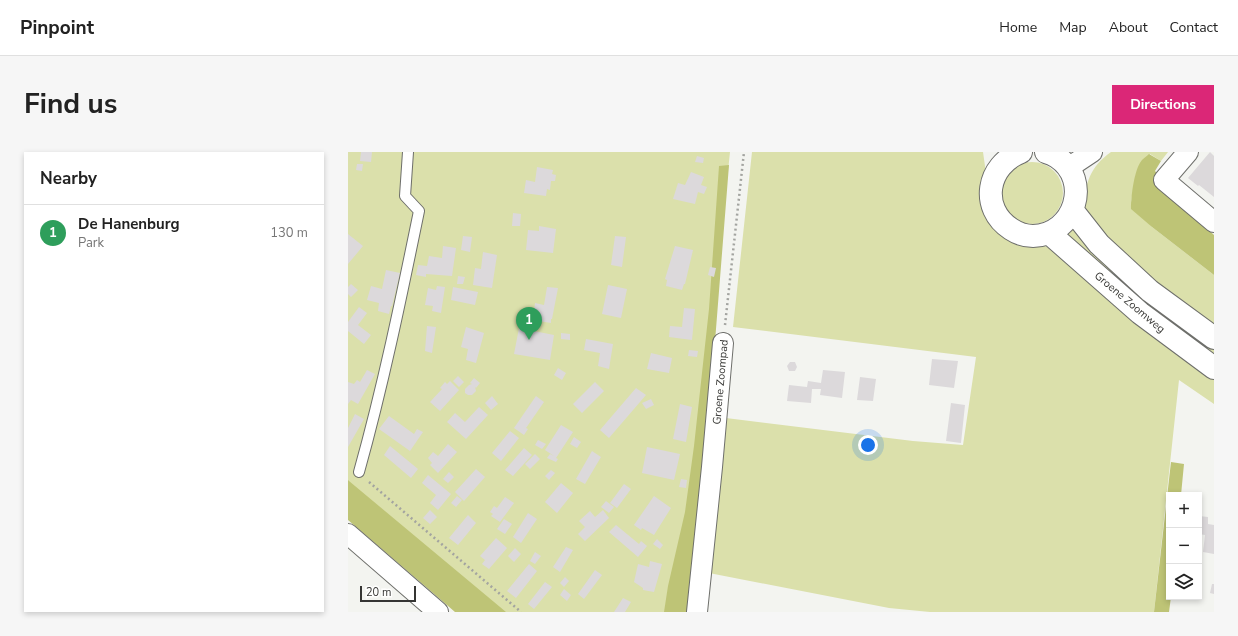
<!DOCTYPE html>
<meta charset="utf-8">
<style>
body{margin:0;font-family:"Nunito Sans",sans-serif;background:#f6f6f6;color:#222}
.controls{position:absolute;right:12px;bottom:12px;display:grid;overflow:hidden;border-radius:0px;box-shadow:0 2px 6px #0003}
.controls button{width:36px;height:36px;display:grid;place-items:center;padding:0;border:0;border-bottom:1px solid #e0e0e0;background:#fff;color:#222;font:20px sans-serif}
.scale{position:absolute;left:12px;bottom:10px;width:56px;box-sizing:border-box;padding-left:4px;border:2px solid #353533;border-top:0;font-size:11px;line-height:14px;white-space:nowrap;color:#353533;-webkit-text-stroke:3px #fffffe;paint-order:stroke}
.you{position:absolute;left:520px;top:293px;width:14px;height:14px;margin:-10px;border:3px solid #fff;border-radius:50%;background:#1a73e8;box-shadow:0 0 0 6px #1a73e833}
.badge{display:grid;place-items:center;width:26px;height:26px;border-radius:50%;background:#db2777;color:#fff;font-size:13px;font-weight:700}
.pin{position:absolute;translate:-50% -33px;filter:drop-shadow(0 1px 2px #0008)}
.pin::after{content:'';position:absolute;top:21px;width:14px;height:12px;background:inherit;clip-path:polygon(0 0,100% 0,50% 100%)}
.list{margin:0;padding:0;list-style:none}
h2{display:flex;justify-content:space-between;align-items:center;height:52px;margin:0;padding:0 16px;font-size:17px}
h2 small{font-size:13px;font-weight:400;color:#767676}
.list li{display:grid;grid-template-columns:26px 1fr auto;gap:12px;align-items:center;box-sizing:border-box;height:56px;padding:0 16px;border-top:1px solid #e0e0e0}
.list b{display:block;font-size:15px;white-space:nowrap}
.list p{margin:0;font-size:13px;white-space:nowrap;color:#767676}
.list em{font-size:13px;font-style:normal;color:#767676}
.icon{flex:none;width:22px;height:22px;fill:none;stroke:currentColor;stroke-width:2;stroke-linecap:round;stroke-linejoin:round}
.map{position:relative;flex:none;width:866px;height:460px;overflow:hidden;border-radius:0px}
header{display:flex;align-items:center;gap:24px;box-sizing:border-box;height:56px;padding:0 20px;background:#fff;border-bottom:1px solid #e0e0e0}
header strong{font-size:19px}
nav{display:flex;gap:22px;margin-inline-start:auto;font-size:14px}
.intro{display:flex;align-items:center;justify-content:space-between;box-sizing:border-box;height:96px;padding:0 24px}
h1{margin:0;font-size:28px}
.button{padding:10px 18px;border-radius:0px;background:#db2777;color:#fff;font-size:14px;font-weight:700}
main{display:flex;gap:24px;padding:0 24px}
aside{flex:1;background:#fff;border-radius:0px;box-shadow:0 2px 6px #0003}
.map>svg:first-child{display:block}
.green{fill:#dbe0ab}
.forest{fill:#bec476}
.building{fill:#dcd9db}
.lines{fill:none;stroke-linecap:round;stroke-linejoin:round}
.lane-casing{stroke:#6e6f6b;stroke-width:12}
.street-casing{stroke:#6e6f6b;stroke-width:22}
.secondary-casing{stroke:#6e6f6b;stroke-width:24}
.path{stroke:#a3a4a0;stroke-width:2.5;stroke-dasharray:2 3;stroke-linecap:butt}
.lane{stroke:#fff;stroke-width:10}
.street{stroke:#fff;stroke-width:20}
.secondary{stroke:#fff;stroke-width:22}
.labels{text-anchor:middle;stroke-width:3.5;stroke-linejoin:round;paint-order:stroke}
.street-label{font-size:11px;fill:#353533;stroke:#fffffe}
</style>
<header>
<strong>Pinpoint</strong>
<nav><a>Home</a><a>Map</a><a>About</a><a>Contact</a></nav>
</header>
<div class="intro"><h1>Find us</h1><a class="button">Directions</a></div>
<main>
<aside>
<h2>Nearby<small></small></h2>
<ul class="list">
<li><span class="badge" style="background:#2e9e5b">1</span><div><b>De Hanenburg</b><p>Park</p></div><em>130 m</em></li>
</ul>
</aside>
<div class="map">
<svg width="866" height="460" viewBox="0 0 866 460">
<rect width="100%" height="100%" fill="#f3f4f0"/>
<path class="green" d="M 0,0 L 382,0 L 334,460 L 114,460 L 0,363 Z
M 404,0 L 635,0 L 638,21 L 668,91 L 695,93 L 716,104 L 866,223 L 866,252 L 831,228 L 806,460 L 582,460 L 541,456 L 361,421 L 378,266 L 565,289 L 615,293 L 628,205 L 385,175 Z
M 763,0 L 820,0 L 813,9 L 802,2 L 788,22 L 783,49 L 804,75 L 866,123 L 866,179 L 783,115 L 736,56 C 737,31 742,15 763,0 Z
M653 41a31 31 0 1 1 62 0a31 31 0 1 1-62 0Z
M 728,74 L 866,194 L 866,209 L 717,83 Z"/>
<path class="forest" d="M 801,2 L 813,9 L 807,19 L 848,66 L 866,83 L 866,123 L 804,75 L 783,57 C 783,45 786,17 794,8 C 796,6 799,4 801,2 Z
M 381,13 L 355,341 L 341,460 L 316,460 L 320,434 L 337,360 L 346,294 L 361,157 L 371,14 Z
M 823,310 L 836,312 L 833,343 L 821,343 L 821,445 L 823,445 L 821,460 L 806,460 Z
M 0,328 L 1,329 L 158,460 L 107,460 L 0,368 Z"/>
<path class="building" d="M 13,0 L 24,0 L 23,10 L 12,9 Z
M 862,0 L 866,4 L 866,45 L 851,33 L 850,34 L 840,26 Z
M 349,4 L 356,6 L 355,11 L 347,10 Z
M 9,12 L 15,12 L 14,19 L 8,18 Z
M 189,15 L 205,18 L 204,22 L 208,23 L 207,29 L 203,29 L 202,38 L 199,37 L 198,44 L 176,41 L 178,28 L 187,30 Z
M 343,20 L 356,25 L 353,33 L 359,35 L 356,42 L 350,40 L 347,52 L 325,47 L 330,31 L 337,33 Z
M 165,61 L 173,62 L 172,74 L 164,74 Z
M 191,74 L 208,77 L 205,101 L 178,98 L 180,78 L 191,79 Z
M 0,82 L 15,94 L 0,112 Z
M 115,84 L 124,85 L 122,100 L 113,98 Z
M 267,84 L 278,85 L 274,115 L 263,113 Z
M 95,94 L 108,96 L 104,124 L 78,122 L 78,125 L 68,123 L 70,113 L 79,114 L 81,104 L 94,106 Z
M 327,94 L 345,98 L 337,132 L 336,132 L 334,138 L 318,134 L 319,128 L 317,127 Z
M 135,100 L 149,103 L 144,136 L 125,133 L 127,116 L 133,117 Z
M 362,115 L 368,116 L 366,125 L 360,123 Z
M 38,118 L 52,121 L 44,154 L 43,154 L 41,162 L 30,159 L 31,151 L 19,148 L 23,134 L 34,137 Z
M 110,124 L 117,125 L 115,132 L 109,132 Z
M 3,132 L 10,138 L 3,145 L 0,142 L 0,135 Z
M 260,133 L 279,137 L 273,166 L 254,162 Z
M 89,134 L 97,135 L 93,161 L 84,159 L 85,154 L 77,153 L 80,136 L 88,138 Z
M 105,135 L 130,140 L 127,153 L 103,148 Z
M 199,135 L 210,136 L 204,167 L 203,167 L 203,171 L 185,168 L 187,151 L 196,153 Z
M 11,155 L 19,161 L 10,173 L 23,183 L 16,192 L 0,179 L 0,170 Z
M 336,156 L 347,157 L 344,188 L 321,185 L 322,174 L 334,175 Z
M 79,174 L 88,175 L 84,201 L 77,199 Z
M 118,175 L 136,181 L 128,211 L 118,208 L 120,197 L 113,195 Z
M 171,176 L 206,183 L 202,208 L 166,202 Z
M 213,181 L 222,182 L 222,188 L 213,187 Z
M 238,187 L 265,192 L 261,217 L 250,214 L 252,201 L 236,198 Z
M 341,198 L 350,199 L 349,205 L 340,204 Z
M 303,201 L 324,206 L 321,221 L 299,217 Z
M 584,207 L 610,209 L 606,236 L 581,233 Z
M 442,210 L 447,210 L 449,215 L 447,219 L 441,219 L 439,214 Z
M 210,216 L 218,221 L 214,228 L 206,223 Z
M 19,218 L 27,222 L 10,252 L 3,248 L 0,252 L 0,230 L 6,232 L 9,228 L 12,230 Z
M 475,218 L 497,220 L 494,246 L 472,243 L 473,237 L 464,237 L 463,251 L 439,249 L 441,233 L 459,235 L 460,229 L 473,231 Z
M 110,224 L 116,230 L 111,235 L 105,229 Z
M 512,225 L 528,227 L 525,249 L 509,248 Z
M 126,226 L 132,231 L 128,236 L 127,235 L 128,239 L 124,243 L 120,243 L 117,241 L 117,237 L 121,233 L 124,232 L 122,231 Z
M 102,229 L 111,238 L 92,259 L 82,250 L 94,237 L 92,236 L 97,230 L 99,232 Z
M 247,230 L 256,239 L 234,261 L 225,252 Z
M 288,236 L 298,243 L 261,286 L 252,278 Z
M 144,244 L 150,252 L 143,258 L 137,251 Z
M 188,244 L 196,250 L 178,276 L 180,277 L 176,283 L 166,276 Z
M 303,247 L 306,253 L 298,257 L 294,251 Z
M 603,251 L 617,253 L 613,291 L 598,289 Z
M 332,252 L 344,255 L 338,290 L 325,287 Z
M 131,255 L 140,263 L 118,287 L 99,270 L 107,261 L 117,270 Z
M 7,262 L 16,267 L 0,295 L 0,276 Z
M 41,264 L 66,282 L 69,277 L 75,280 L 62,299 L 31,277 Z
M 213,273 L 225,280 L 208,306 L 210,307 L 208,310 L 199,306 L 202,302 L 206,304 L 197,298 Z
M 162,279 L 171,286 L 153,309 L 144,301 Z
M 226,285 L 233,290 L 229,296 L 222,292 Z
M 190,288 L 198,292 L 194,297 L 187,293 Z
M 100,292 L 109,300 L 90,321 L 82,313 L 84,311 L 80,306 L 85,300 L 90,304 Z
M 42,294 L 70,317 L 63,326 L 36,303 Z
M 299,295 L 332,302 L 326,328 L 294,321 Z
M 176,296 L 184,303 L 165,324 L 157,318 Z
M 244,299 L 253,305 L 237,332 L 228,327 Z
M 187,302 L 192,307 L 182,317 L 177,312 Z
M 128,317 L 137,325 L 116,349 L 107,340 Z
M 203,318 L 207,321 L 201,328 L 197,324 Z
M 101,320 L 106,325 L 100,331 L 95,327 Z
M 80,323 L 103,342 L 90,358 L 82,351 L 88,343 L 74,331 Z
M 333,327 L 339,328 L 338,336 L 331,335 Z
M 213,331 L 225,341 L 209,361 L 197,350 Z
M 276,332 L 283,337 L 269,356 L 262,351 Z
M 109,344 L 114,348 L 108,355 L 103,351 Z
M 306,344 L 323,356 L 306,383 L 294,376 L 293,378 L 286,373 Z
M 157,345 L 166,351 L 152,370 L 143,364 L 145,362 L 142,360 L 146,354 L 149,356 Z
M 258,349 L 266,355 L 261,361 L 253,355 Z
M 82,358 L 89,365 L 82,372 L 75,366 Z
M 255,358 L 261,366 L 237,389 L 230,382 L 237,375 L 231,369 L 242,359 L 247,365 Z
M 180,361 L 189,367 L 173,391 L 165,385 Z
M 120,363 L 128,371 L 110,393 L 101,386 Z
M 851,364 L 860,365 L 860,372 L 866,373 L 866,402 L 855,400 L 857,383 L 851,382 Z
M 156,367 L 164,372 L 157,382 L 149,377 Z
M 268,373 L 291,392 L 293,389 L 299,394 L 290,405 L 261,380 Z
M 148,386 L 159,396 L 141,417 L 134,412 L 137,408 L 132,404 Z
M 309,387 L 315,393 L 312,397 L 305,392 Z
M 218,395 L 225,398 L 212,420 L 205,415 Z
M 167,396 L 173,402 L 166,410 L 160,404 Z
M 187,400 L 193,404 L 187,412 L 182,409 Z
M 302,409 L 314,412 L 306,440 L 295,438 L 295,436 L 286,430 L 290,412 L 301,415 Z
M 181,412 L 189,419 L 168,446 L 159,439 Z
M 247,418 L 254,423 L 236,447 L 230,442 Z
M 217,425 L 221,429 L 216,435 L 212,431 Z
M 197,430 L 204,435 L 186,457 L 180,452 Z
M 864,432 L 866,432 L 866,442 L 862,441 Z
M 216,437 L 223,443 L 219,449 L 212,443 Z
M 275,446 L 283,450 L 277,460 L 266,460 Z"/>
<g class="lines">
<defs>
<path id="lane" d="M 11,320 C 35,234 53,147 71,59 L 57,44 L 60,0"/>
<path id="street" d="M 840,0 L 816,28 L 866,70
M 720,16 L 744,0
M 0,382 L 90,460
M 349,460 L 364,315 L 375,191"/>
<path id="secondary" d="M 673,0 C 639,13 631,56 663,77 C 669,81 678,84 685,84 C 727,83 744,28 709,5 C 706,3 701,1 698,0
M 725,59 L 751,92 L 802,139 L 866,186
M 701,81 L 792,161 L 866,216"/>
</defs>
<use href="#lane" class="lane-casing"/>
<use href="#street" class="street-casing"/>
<use href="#secondary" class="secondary-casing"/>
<path class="path" d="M 377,173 L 396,0
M 21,330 L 173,460"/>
<use href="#lane" class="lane"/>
<use href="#street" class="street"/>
<use href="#secondary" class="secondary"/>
</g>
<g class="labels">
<g class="street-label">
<text transform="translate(782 150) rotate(40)" y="4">Groene Zoomweg</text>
<text transform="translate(372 230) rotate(-85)" y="4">Groene Zoompad</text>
</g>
</g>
</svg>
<div class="controls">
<button>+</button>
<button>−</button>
<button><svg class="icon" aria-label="layers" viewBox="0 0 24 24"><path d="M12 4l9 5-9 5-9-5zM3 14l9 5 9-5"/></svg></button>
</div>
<div class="scale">20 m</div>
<div class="you"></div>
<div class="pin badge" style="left:181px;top:188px;background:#2e9e5b">1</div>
</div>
</main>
